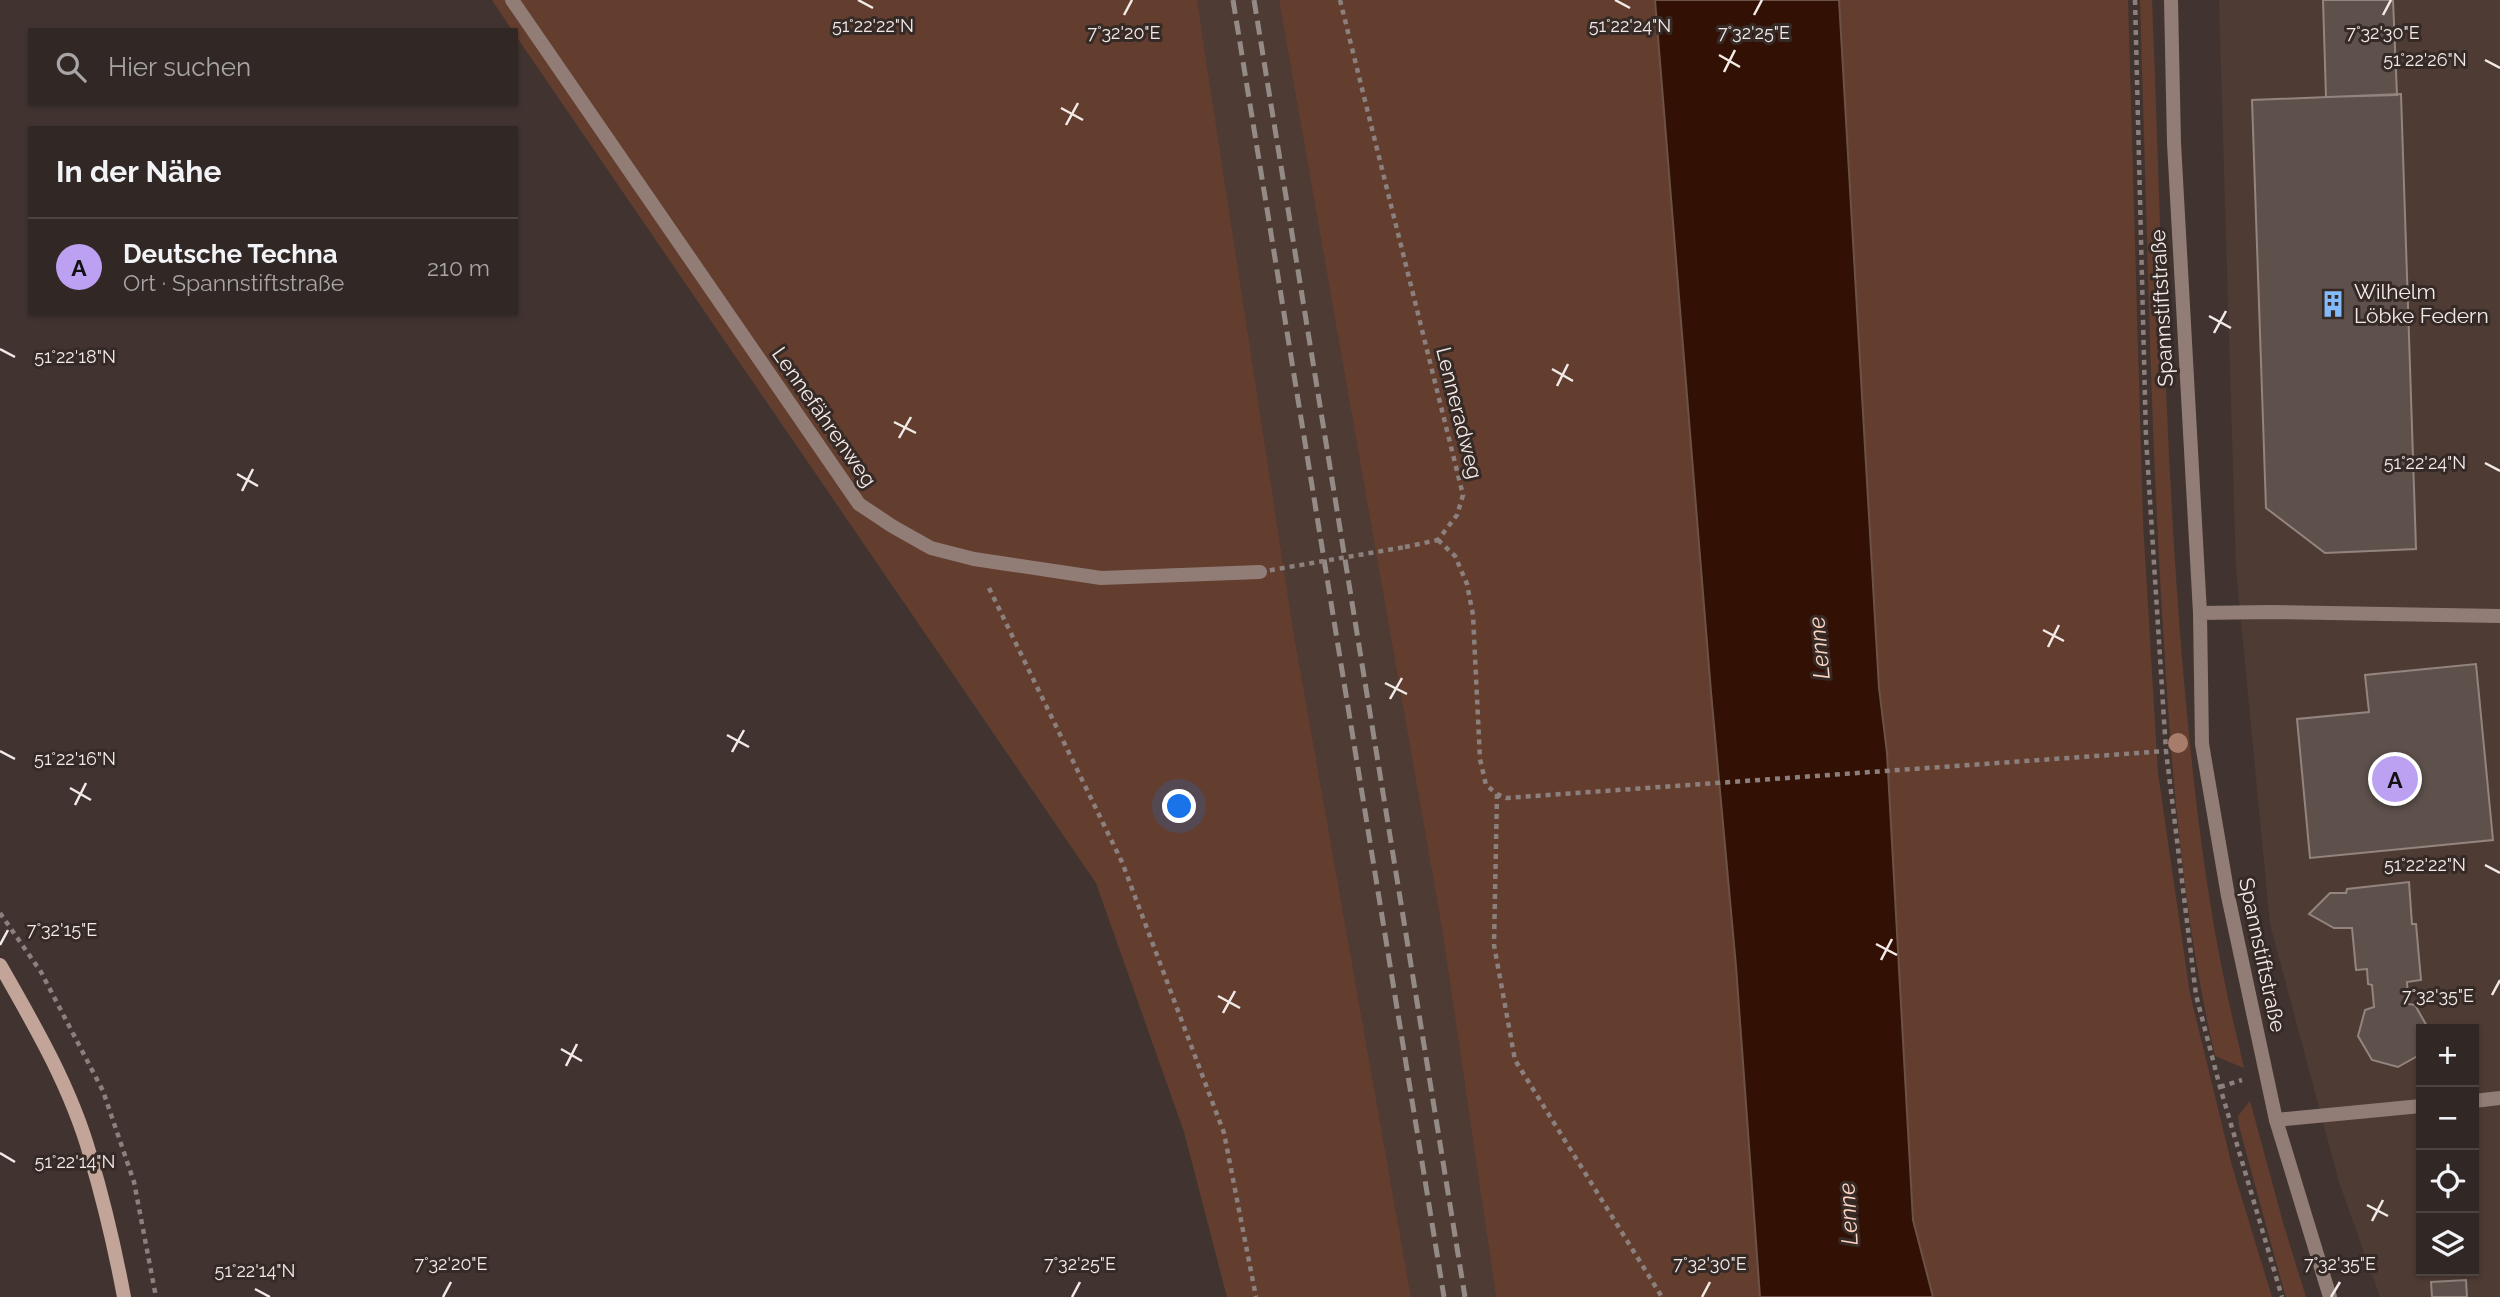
<!DOCTYPE html>
<html lang="de">
<meta charset="utf-8">
<style>
body{margin:0;font-family:Raleway,sans-serif;background:#392f2c;color:#f1f3f6}
.controls{position:absolute;right:21px;bottom:21px;display:grid;overflow:hidden;border-radius:0px;box-shadow:0 2px 5px #0004}
.controls button{width:63px;height:63px;display:grid;place-items:center;padding:0;border:0;border-bottom:2px solid #4c4441;background:#312724;color:#f1f3f6;font:35px sans-serif}
.you{position:absolute;left:1180px;top:807px;width:24px;height:24px;margin:-18px;border:5px solid #fff;border-radius:50%;background:#1a73e8;box-shadow:0 0 0 10px #1a73e833}
.badge{display:grid;place-items:center;width:46px;height:46px;border-radius:50%;background:#bca0f2;color:#111;font-size:23px;font-weight:700}
.pin{position:absolute;translate:-50% -50%;border:4px solid #fff;box-shadow:0 2px 7px #0006}
.list{margin:0;padding:0;list-style:none}
h2{display:flex;justify-content:space-between;align-items:center;height:91px;margin:0;padding:0 28px;font-size:30px}
h2 small{font-size:23px;font-weight:400;color:#a8a5a6}
.list li{display:grid;grid-template-columns:46px 1fr auto;gap:21px;align-items:center;box-sizing:border-box;height:98px;padding:0 28px;border-top:2px solid #4c4441}
.list b{display:block;font-size:26px;white-space:nowrap}
.list p{margin:0;font-size:23px;white-space:nowrap;color:#a8a5a6}
.list em{font-size:23px;font-style:normal;color:#a8a5a6}
.icon{flex:none;width:38px;height:38px;fill:none;stroke:currentColor;stroke-width:2;stroke-linecap:round;stroke-linejoin:round}
.map{position:relative;flex:none;width:2500px;height:1297px;overflow:hidden}
.search{position:absolute;background:#312724;box-shadow:0 2px 5px #0004;left:28px;top:28px;width:490px;height:77px;display:flex;align-items:center;gap:18px;box-sizing:border-box;padding:0 24px;border-radius:0px;color:#a8a5a6;font-size:26px}
.panel{position:absolute;background:#312724;box-shadow:0 2px 5px #0004;left:28px;top:126px;width:490px;height:189px;border-radius:0px}
.map>svg:first-child{display:block}
.built{fill:#4e3c34;fill-rule:evenodd}
.green{fill:#633e2f}
.water{fill:#321003;stroke:#6c5147;stroke-width:2}
.building{fill:#5e514c;stroke:#93847f;stroke-width:2}
.lines{fill:none;stroke-linecap:round;stroke-linejoin:round}
.path{stroke:#8b807d;stroke-width:4.5;stroke-dasharray:5 5;stroke-linecap:butt}
.lane{stroke:#917d76;stroke-width:14}
.street{stroke:#917d76;stroke-width:14}
.secondary{stroke:#c3a499;stroke-width:14}
.rail{stroke:#948a86;stroke-width:5;stroke-dasharray:14 7;stroke-linecap:butt}
.path-bridge{stroke:#8b807d;stroke-width:4.5;stroke-dasharray:5 5;stroke-linecap:butt}
.tree{fill:#a87c6b}
.ticks{fill:none;stroke:#f2eae7;stroke-width:2.5}
.labels{text-anchor:middle;stroke-width:6;stroke-linejoin:round;paint-order:stroke}
.poi-label{font-size:21px;fill:#f2eae7;stroke:#362a26;text-anchor:start}
.street-label{font-size:21px;fill:#f2eae7;stroke:#362a26}
.water-label{font-size:23px;font-style:italic;fill:#fed4c3;stroke:#362a26}
.ticks-label{font-size:18px;text-anchor:middle;fill:#f2eae7;stroke:#362a26;stroke-width:6;stroke-linejoin:round;paint-order:stroke}
</style>
<div class="map">
<svg width="2500" height="1297" viewBox="0 0 2500 1297">
<rect width="100%" height="100%" fill="#413430"/>
<path class="built" d="M 1197,0 L 1279,0 L 1442,929 L 1496,1297 L 1411,1297 L 1293,629 Z
M 2219,0 L 2500,0 L 2500,1297 L 2380,1297 L 2339,1182 L 2270,924 L 2236,569 ZM 2421,1029 L 2474,1029 L 2474,1271 L 2421,1271 Z"/>
<path class="green" d="M 492,0 L 1197,0 L 1293,629 L 1411,1297 L 1227,1297 L 1184,1132 L 1096,883 L 516,36 L 516,30 L 512,30 Z
M 1279,0 L 1655,0 L 1736,966 L 1760,1297 L 1496,1297 L 1442,929 Z
M 1839,0 L 2128,0 L 2143,522 L 2158,773 L 2190,994 L 2232,1166 L 2272,1297 L 1933,1297 L 1913,1221 L 1887,753 L 1879,688 Z
M 2140,0 L 2152,0 C 2161,219 2164,439 2182,658 C 2191,763 2202,870 2223,974 C 2229,1005 2237,1037 2244,1068 L 2215,1056 C 2184,922 2172,781 2164,644 C 2150,430 2147,215 2140,0 Z
M 2250,1101 L 2284,1226 L 2306,1297 L 2286,1297 L 2281,1280 L 2239,1126 L 2238,1116 Z"/>
<path class="water" d="M 1655,0 L 1839,0 L 1879,688 L 1887,753 L 1913,1220 L 1933,1297 L 1760,1297 L 1736,966 L 1711,692 Z"/>
<path class="building" d="M 2323,0 L 2393,0 L 2397,95 L 2326,97 Z
M 2401,94 L 2416,549 L 2325,553 L 2266,508 L 2252,100 Z
M 2476,664 L 2493,840 L 2310,858 L 2297,719 L 2369,712 L 2365,675 Z
M 2409,882 L 2412,924 L 2416,924 L 2421,980 L 2407,982 L 2408,1004 L 2415,1005 L 2428,1028 L 2421,1029 L 2421,1054 L 2398,1067 L 2372,1060 L 2358,1036 L 2365,1010 L 2374,1007 L 2372,985 L 2368,984 L 2367,969 L 2356,970 L 2352,928 L 2334,928 L 2309,914 L 2330,893 L 2346,893 L 2347,889 Z
M 2466,1280 L 2467,1297 L 2432,1297 L 2431,1282 Z"/>
<g class="lines">
<path class="path" d="M 1340,0 L 1463,495 L 1457,515 L 1438,540
M 2135,0 L 2146,438 L 2166,751 L 2196,995 L 2220,1087 L 2282,1297
M 1438,540 L 1455,556 L 1467,584 L 1473,615 L 1480,759 L 1486,785 L 1497,794 L 1506,798 L 2166,751
M 1405,547 L 1438,540
M 989,588 L 1122,862 L 1224,1133 L 1256,1297
M 1497,794 L 1494,945 L 1515,1060 L 1662,1297
M 0,913 L 41,972 L 103,1091 L 134,1182 L 156,1297
M 2220,1087 L 2242,1080"/>
<path class="lane" d="M 2474,1101 L 2500,1098
M 2276,1120 L 2421,1106"/>
<path class="street" d="M 512,0 L 859,504 L 892,526 L 931,548 L 974,559 L 1101,578 L 1260,572
M 2171,0 L 2174,143 L 2200,613 L 2202,744 L 2228,896 L 2276,1120 L 2330,1297
M 2200,613 L 2271,612 L 2500,616"/>
<path class="secondary" d="M 0,965 C 35,1026 71,1088 90,1155 C 104,1202 115,1249 124,1297"/>
<path class="rail" d="M 1233,0 L 1444,1297
M 1254,0 L 1465,1297"/>
<path class="path-bridge" d="M 1260,572 L 1405,547"/>
</g>
<circle class="tree" cx="2178" cy="743" r="10"/>
<path class="ticks" d="M 858,0 L 873,8M 1615,0 L 1630,8M 1124,15 L 1132,0M 1754,15 L 1762,0M 2383,15 L 2391,0M 1719,55 L 1740,67M 2485,60 L 2500,68M 1724,72 L 1735,50M 1061,108 L 1083,120M 1066,125 L 1078,103M 2209,316 L 2231,328M 2214,333 L 2226,311M 0,349 L 15,357M 1552,369 L 1573,381M 1557,386 L 1568,364M 894,422 L 916,433M 899,438 L 911,417M 2485,463 L 2500,471M 237,474 L 258,486M 242,491 L 253,469M 2043,630 L 2064,641M 2048,647 L 2059,625M 1385,683 L 1407,694M 1390,699 L 1402,678M 727,735 L 749,747M 0,751 L 15,759M 732,752 L 744,730M 70,788 L 91,800M 75,805 L 86,783M 2485,865 L 2500,873M 1876,944 L 1897,955M 0,945 L 8,930M 1881,960 L 1892,939M 2492,995 L 2500,980M 1218,996 L 1240,1008M 1223,1013 L 1235,991M 561,1049 L 582,1061M 566,1066 L 577,1044M 0,1153 L 15,1162M 2367,1205 L 2388,1216M 2372,1221 L 2383,1200M 255,1289 L 270,1297M 443,1297 L 451,1282M 1072,1297 L 1080,1282M 1702,1297 L 1710,1282M 2331,1297 L 2340,1282"/>
<defs>
<symbol id="building-bare" viewBox="-9 -9 18 18"><path d="M-4-6H4V6H1V3H-1V6H-4ZM-2.5-4.3h1.7v1.8h-1.7ZM.8-4.3h1.7v1.8H.8ZM-2.5-1h1.7V.8h-1.7ZM.8-1h1.7V.8H.8Z" fill="#84bcfb" stroke="#362a26" stroke-width="2.5" paint-order="stroke"/></symbol>
</defs>
<g fill-rule="evenodd">
<use href="#building-bare" x="2314" y="285" width="38" height="38"/>
</g>
<g class="labels">
<g class="poi-label">
<text x="2354" y="299">Wilhelm<tspan x="2354" dy="24">Löbke Federn</tspan></text>
</g>
<g class="street-label">
<text transform="translate(2162 308) rotate(-93)" y="7">Spannstiftstraße</text>
<text transform="translate(1459 413) rotate(76)" y="7">Lenneradweg</text>
<text transform="translate(824 417) rotate(55)" y="7">Lennefährenweg</text>
<text transform="translate(2262 955) rotate(78)" y="7">Spannstiftstraße</text>
</g>
<g class="water-label">
<text transform="translate(1819 648) rotate(-95)" y="8">Lenne</text>
<text transform="translate(1848 1214) rotate(-93)" y="8">Lenne</text>
</g>
</g>
<g class="ticks-label">
<text x="1630" y="32">51°22'24"N</text>
<text x="873" y="32">51°22'22"N</text>
<text x="1124" y="39">7°32'20"E</text>
<text x="1754" y="39">7°32'25"E</text>
<text x="2383" y="39">7°32'30"E</text>
<text x="2425" y="66">51°22'26"N</text>
<text x="75" y="363">51°22'18"N</text>
<text x="2425" y="469">51°22'24"N</text>
<text x="75" y="765">51°22'16"N</text>
<text x="2425" y="871">51°22'22"N</text>
<text x="62" y="936">7°32'15"E</text>
<text x="2438" y="1002">7°32'35"E</text>
<text x="75" y="1168">51°22'14"N</text>
<text x="451" y="1270">7°32'20"E</text>
<text x="1080" y="1270">7°32'25"E</text>
<text x="1710" y="1270">7°32'30"E</text>
<text x="2340" y="1270">7°32'35"E</text>
<text x="255" y="1277">51°22'14"N</text>
</g>
</svg>
<div class="controls">
<button>+</button>
<button>−</button>
<button><svg class="icon" aria-label="locate" viewBox="0 0 24 24"><circle cx="12" cy="12" r="6"/><path d="M12 2v4M12 18v4M2 12h4M18 12h4"/></svg></button>
<button><svg class="icon" aria-label="layers" viewBox="0 0 24 24"><path d="M12 4l9 5-9 5-9-5zM3 14l9 5 9-5"/></svg></button>
</div>
<div class="you"></div>
<div class="pin badge" style="left:2395px;top:779px">A</div>
<div class="search"><svg class="icon" aria-label="search" viewBox="0 0 24 24"><circle cx="10" cy="10" r="6"/><path d="M15 15l6 6"/></svg>Hier suchen</div>
<section class="panel">
<h2>In der Nähe<small></small></h2>
<ul class="list">
<li><span class="badge">A</span><div><b>Deutsche Techna</b><p>Ort · Spannstiftstraße</p></div><em>210 m</em></li>
</ul>
</section>
</div>
